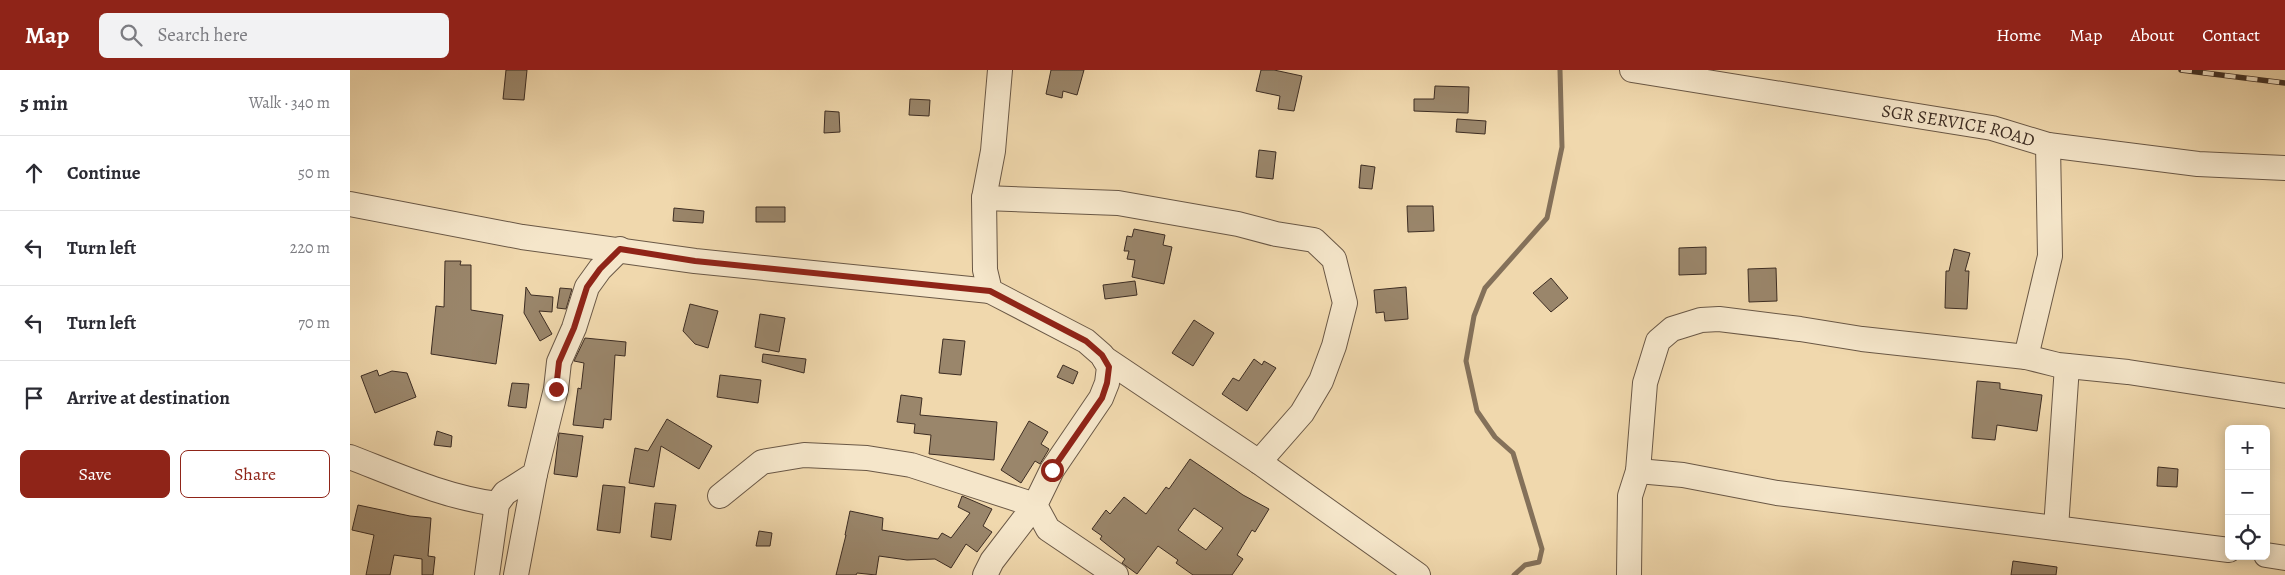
<!DOCTYPE html>
<meta charset="utf-8">
<style>
body{margin:0;font-family:Alegreya,serif;background:#f2f2f3;color:#2b2b33}
.controls{position:absolute;right:15px;bottom:15px;display:grid;overflow:hidden;border-radius:8px;box-shadow:0 2px 12px #0003}
.controls button{width:45px;height:45px;display:grid;place-items:center;padding:0;border:0;border-bottom:1px solid #e1e1e2;background:#fff;color:#2b2b33;font:25px sans-serif}
.stop{position:absolute;width:15px;height:15px;margin:-11px;border:4px solid #8f2418;border-radius:50%;background:#fff}
.stop.end{background:#8f2418;border-color:#fff;box-shadow:0 1px 5px #0008}
.list{margin:0;padding:0;list-style:none}
h2{display:flex;justify-content:space-between;align-items:center;height:65px;margin:0;padding:0 20px;font-size:21px}
h2 small{font-size:16px;font-weight:400;color:#7c7c81}
.list li{display:grid;grid-template-columns:32px 1fr auto;gap:15px;align-items:center;box-sizing:border-box;height:75px;padding:0 20px;border-top:1px solid #e1e1e2}
.list b{display:block;font-size:19px;white-space:nowrap}
.list em{font-size:16px;font-style:normal;color:#7c7c81}
.actions{display:flex;gap:10px;padding:15px 20px}
.actions a{flex:1;padding:11px 0;border:1px solid #8f2418;border-radius:8px;text-align:center;font-size:18px;color:#8f2418}
.actions .main{background:#8f2418;color:#fff}
.icon{flex:none;width:28px;height:28px;fill:none;stroke:currentColor;stroke-width:2;stroke-linecap:round;stroke-linejoin:round}
.map{position:relative;flex:none;width:1935px;height:505px;overflow:hidden}
header{display:flex;align-items:center;gap:30px;box-sizing:border-box;height:70px;padding:0 25px;background:#8f2418;color:#fff}
header strong{font-size:24px}
nav{display:flex;gap:28px;margin-inline-start:auto;font-size:18px}
.search{width:350px;height:45px;background:#f2f2f3;display:flex;align-items:center;gap:12px;box-sizing:border-box;padding:0 18px;border-radius:8px;color:#7c7c81;font-size:19px}
main{display:flex}
aside{flex:1;background:#fff}
.map>svg:first-child{display:block}
.lines{fill:none;stroke-linecap:round;stroke-linejoin:round}
.stream{stroke:#84715a;stroke-width:5}
.building{fill:#9a866b;stroke:#3d2d23;fill-rule:evenodd}
.minor-casing{stroke:#6a5846;stroke-width:26}
.minor{stroke:#f5e6ca;stroke-width:24}
.rail-casing{stroke:#3d2d23;stroke-width:5.5}
.rail{stroke:#f5e6ca;stroke-width:4;stroke-dasharray:11;stroke-linecap:butt}
.route{stroke:#8f2418;stroke-width:6}
.labels{text-anchor:middle;stroke-width:4.5;stroke-linejoin:round;paint-order:stroke}
.street-label{font-size:18px;fill:#3d2d23;stroke:#f5e6ca}
</style>
<header>
<strong>Map</strong>
<div class="search"><svg class="icon" aria-label="search" viewBox="0 0 24 24"><circle cx="10" cy="10" r="6"/><path d="M15 15l6 6"/></svg>Search here</div>
<nav><a>Home</a><a>Map</a><a>About</a><a>Contact</a></nav>
</header>
<main>
<aside>
<h2>5 min<small>Walk · 340 m</small></h2>
<ul class="list">
<li><svg class="icon" aria-label="ahead" viewBox="0 0 24 24"><path d="M12 20V5M6 11l6-6 6 6"/></svg><div><b>Continue</b></div><em>50 m</em></li>
<li><svg class="icon" aria-label="left" viewBox="0 0 24 24"><path d="M17 20v-9H6M10 6l-5 5 5 5"/></svg><div><b>Turn left</b></div><em>220 m</em></li>
<li><svg class="icon" aria-label="left" viewBox="0 0 24 24"><path d="M17 20v-9H6M10 6l-5 5 5 5"/></svg><div><b>Turn left</b></div><em>70 m</em></li>
<li><svg class="icon" aria-label="arrive" viewBox="0 0 24 24"><path d="M6 21V4h12l-3 4 3 4H6"/></svg><div><b>Arrive at destination</b></div></li>
</ul>
<div class="actions"><a class="main">Save</a><a>Share</a></div>
</aside>
<div class="map">
<svg width="1935" height="505" viewBox="0 0 1935 505">
<rect width="100%" height="100%" fill="#f0d8ad"/>
<filter id="stains"><feTurbulence type="fractalNoise" baseFrequency=".004" numOctaves="4"/><feColorMatrix values="0 0 0 0 .2 0 0 0 0 .09 0 0 0 0 .02 0 0 0 .5 -.17"/></filter>
<radialGradient id="worn" r=".72"><stop offset=".6" stop-color="#630" stop-opacity="0"/><stop offset="1" stop-color="#630" stop-opacity=".3"/></radialGradient>
<g class="lines">
<path class="stream" d="M 1164,505 L 1175,495 L 1189,492 L 1192,479 L 1163,383 L 1145,367 L 1127,341 L 1116,291 L 1124,246 L 1135,218 L 1197,148 L 1212,77 L 1210,0"/>
</g>
<path class="building" d="M 156,0 L 177,0 L 174,30 L 153,29 Z
M 701,0 L 734,0 L 727,25 L 713,21 L 712,28 L 696,24 Z
M 911,0 L 924,0 L 952,6 L 944,41 L 928,39 L 930,26 L 906,21 Z
M 1085,16 L 1119,17 L 1118,43 L 1064,41 L 1064,29 L 1084,29 Z
M 560,29 L 580,30 L 579,46 L 559,45 Z
M 475,41 L 489,42 L 490,62 L 474,63 Z
M 1107,49 L 1136,51 L 1135,64 L 1106,62 Z
M 909,80 L 926,82 L 923,109 L 906,107 Z
M 1011,95 L 1025,97 L 1022,119 L 1009,118 Z
M 1057,136 L 1083,136 L 1084,161 L 1058,162 Z
M 406,137 L 435,137 L 435,152 L 406,152 Z
M 324,138 L 354,141 L 353,153 L 323,151 Z
M 784,159 L 815,165 L 813,175 L 822,177 L 814,214 L 782,207 L 785,190 L 777,189 L 779,181 L 774,181 L 777,166 L 782,167 Z
M 1356,177 L 1356,204 L 1329,205 L 1329,178 Z
M 1604,179 L 1620,183 L 1615,201 L 1619,201 L 1617,239 L 1595,238 L 1596,201 L 1599,201 Z
M 95,191 L 111,191 L 110,195 L 121,195 L 121,240 L 153,245 L 146,294 L 81,284 L 86,236 L 94,237 Z
M 1426,198 L 1427,231 L 1399,232 L 1398,199 Z
M 1201,208 L 1218,228 L 1201,242 L 1183,223 Z
M 785,211 L 787,225 L 755,229 L 753,215 Z
M 176,217 L 181,225 L 203,227 L 202,242 L 189,241 L 202,264 L 190,271 L 174,243 Z
M 1056,217 L 1058,249 L 1035,251 L 1034,242 L 1026,243 L 1024,220 Z
M 210,218 L 222,219 L 216,239 L 207,238 Z
M 340,234 L 368,241 L 358,278 L 345,274 L 333,261 Z
M 410,244 L 435,248 L 429,282 L 405,277 Z
M 844,250 L 864,263 L 843,296 L 822,283 Z
M 235,268 L 276,272 L 275,286 L 265,285 L 261,350 L 254,349 L 253,358 L 223,355 L 228,318 L 231,319 L 234,293 L 224,291 Z
M 593,269 L 615,271 L 611,305 L 589,303 Z
M 413,284 L 456,289 L 454,303 L 412,292 Z
M 904,289 L 912,295 L 914,291 L 926,298 L 897,341 L 872,324 L 883,308 L 889,311 Z
M 713,295 L 728,302 L 723,314 L 707,307 Z
M 27,300 L 29,306 L 42,301 L 57,303 L 66,327 L 25,343 L 11,306 Z
M 370,305 L 411,310 L 408,333 L 367,327 Z
M 1627,311 L 1650,313 L 1650,319 L 1692,325 L 1687,361 L 1647,355 L 1645,370 L 1622,368 Z
M 162,313 L 179,314 L 176,338 L 158,336 Z
M 551,325 L 572,328 L 570,345 L 647,352 L 644,390 L 579,384 L 581,365 L 564,363 L 565,354 L 547,352 Z
M 317,349 L 362,376 L 349,399 L 311,376 L 304,417 L 279,413 L 285,378 L 298,381 Z
M 679,351 L 698,362 L 691,374 L 699,379 L 690,394 L 685,391 L 671,413 L 651,400 Z
M 87,361 L 102,366 L 101,377 L 84,375 Z
M 209,363 L 233,366 L 227,407 L 204,404 Z
M 840,389 L 893,425 L 919,439 L 905,462 L 902,460 L 887,485 L 893,489 L 882,505 L 843,505 L 826,493 L 828,490 L 808,476 L 787,504 L 772,493 L 775,489 L 750,469 L 752,466 L 742,459 L 756,440 L 760,444 L 774,427 L 796,444 L 816,417 L 819,419 ZM 844,438 L 873,458 L 856,480 L 828,460 Z
M 1808,397 L 1828,399 L 1827,417 L 1807,416 Z
M 253,415 L 275,417 L 270,463 L 247,460 Z
M 612,426 L 642,439 L 633,456 L 642,462 L 627,482 L 616,474 L 601,498 L 585,489 L 557,490 L 529,486 L 526,505 L 507,503 L 506,505 L 486,505 L 496,465 L 495,465 L 500,441 L 533,448 L 532,460 L 588,469 L 592,463 L 601,468 L 620,443 L 608,437 Z
M 305,433 L 326,435 L 321,470 L 301,467 Z
M 8,435 L 60,446 L 81,448 L 78,486 L 85,487 L 83,505 L 72,505 L 72,489 L 44,485 L 40,505 L 16,505 L 24,465 L 2,460 Z
M 409,461 L 422,463 L 420,476 L 406,476 Z
M 1663,491 L 1707,497 L 1706,505 L 1661,505 Z"/>
<g class="lines">
<defs>
<g id="minor">
<path d="M 650,0 L 643,81 L 634,128 L 635,200 L 640,221 L 736,271 L 752,285 L 759,297 L 757,313 L 751,328 L 702,400 L 685,435 L 698,459 L 766,505"/>
<path id="s1" d="M 1282,0 L 1642,58 L 1698,75 L 1848,94 L 1935,98"/>
<path d="M 634,128 L 768,133 L 888,154 L 926,164 L 964,170 L 984,189 L 995,233 L 984,276 L 971,311 L 952,343 L 909,392"/>
<path d="M 0,134 L 172,167 L 345,191 L 640,221"/>
<path d="M 1676,287 L 1700,186 L 1698,75"/>
<path d="M 754,288 L 909,392 L 1068,505"/>
<path d="M 0,387 C 49,406 95,427 147,434"/>
<path d="M 1288,401 L 1333,405 L 1427,423 L 1879,480"/>
<path d="M 370,426 L 412,392 L 454,385 L 517,388 L 561,395 L 685,435 L 642,491 L 635,505"/>
<path d="M 1706,458 L 1717,296"/>
<path d="M 1916,485 L 1935,488"/>
<path d="M 137,505 L 147,434 L 155,423 L 185,404 L 206,319 L 209,292 L 224,258 L 237,217 L 250,199 L 270,179"/>
<path d="M 166,505 L 185,404"/>
<path d="M 1279,505 L 1280,426 L 1288,401 L 1295,313 L 1308,271 L 1322,259 L 1351,250 L 1369,249 L 1450,259 L 1512,269 L 1676,287 L 1708,295 L 1778,302 L 1935,326"/>
</g>
</defs>
<use href="#minor" class="minor-casing"/>
<use href="#minor" class="minor"/>
<defs>
<path id="rail" d="M 1831,0 L 1935,13"/>
</defs>
<use href="#rail" class="rail-casing"/>
<use href="#rail" class="rail"/>
</g>
<g class="lines">
<path class="route" d="M 206,319 L 209,292 L 224,258 L 237,217 L 250,199 L 270,179 L 345,191 L 640,221 L 736,271 L 752,285 L 759,297 L 757,313 L 752,328 L 702,400"/>
</g>
<g class="labels">
<g class="street-label">
<text dy="6" stroke="none"><textPath href="#s1" startOffset="331">SGR SERVICE ROAD</textPath></text>
</g>
</g>
<rect width="100%" height="100%" filter="url(#stains)"/>
<rect width="100%" height="100%" fill="url(#worn)"/>
</svg>
<div class="controls">
<button>+</button>
<button>−</button>
<button><svg class="icon" aria-label="locate" viewBox="0 0 24 24"><circle cx="12" cy="12" r="6"/><path d="M12 2v4M12 18v4M2 12h4M18 12h4"/></svg></button>
</div>
<div class="stop" style="left:702px;top:400px"></div>
<div class="stop end" style="left:206px;top:319px"></div>
</div>
</main>
